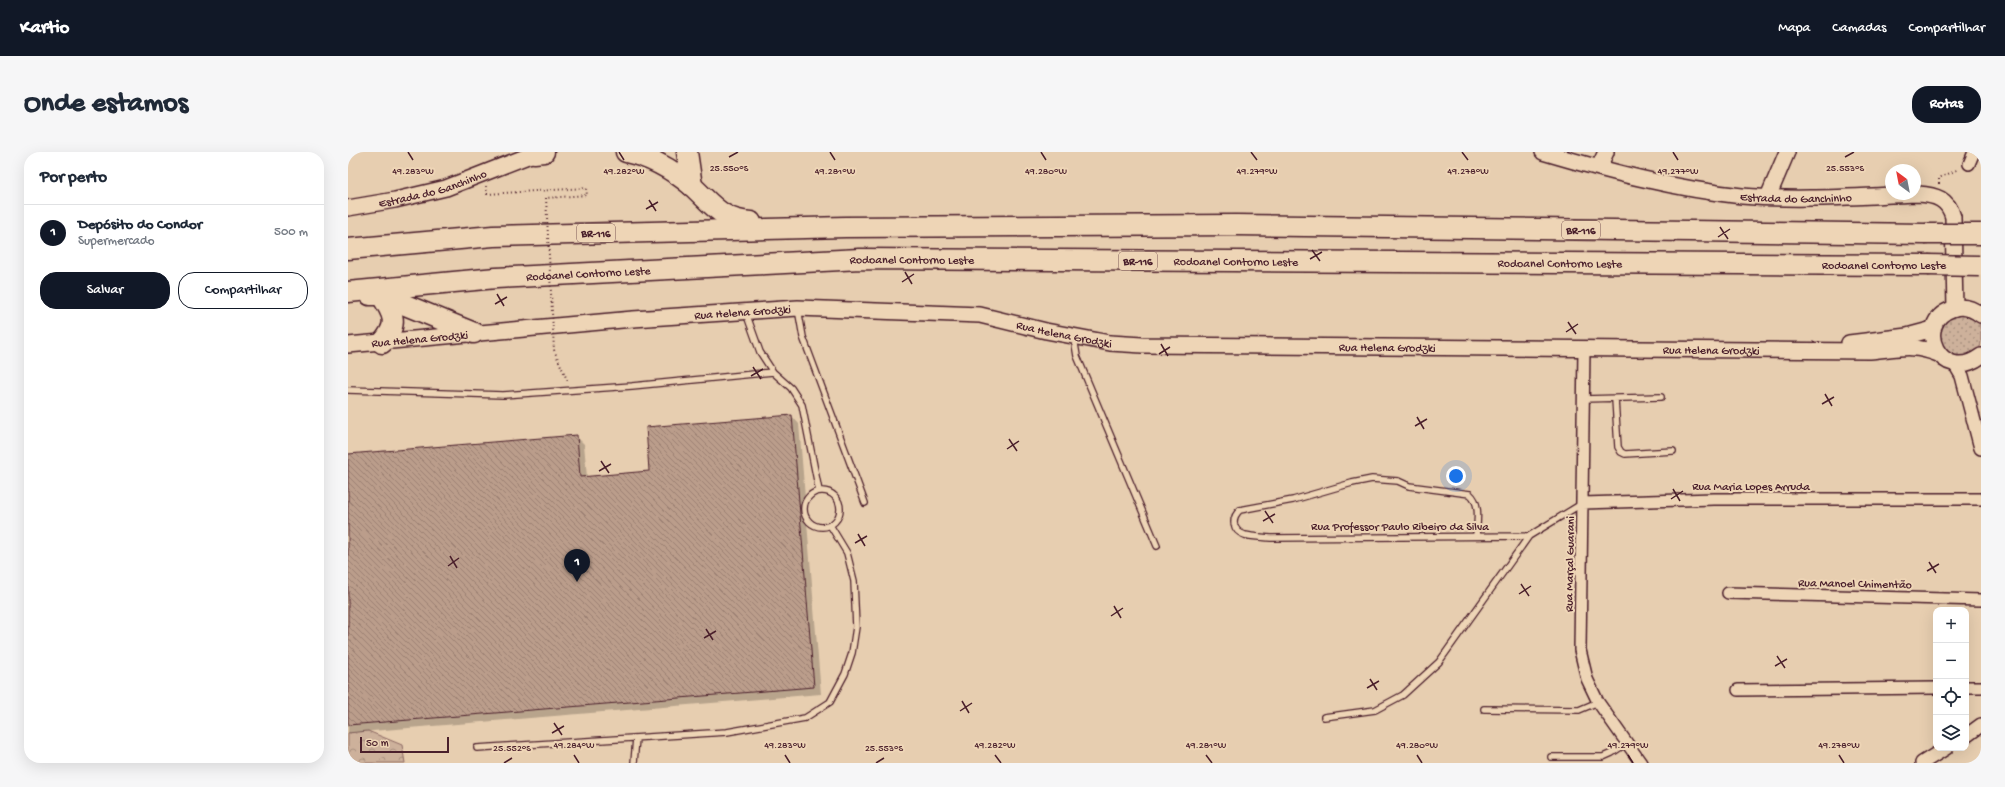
<!DOCTYPE html>
<html lang="pt">
<meta charset="utf-8">
<style>
body{margin:0;font-family:"Gochi Hand",sans-serif;background:#f6f6f7;color:#1f2937}
.controls{position:absolute;right:12px;bottom:12px;display:grid;overflow:hidden;border-radius:8px;box-shadow:0 4px 16px #0002}
.controls button{width:36px;height:36px;display:grid;place-items:center;padding:0;border:0;border-bottom:1px solid #e0e1e3;background:#fff;color:#1f2937;font:20px sans-serif}
.compass{position:absolute;left:1537px;top:12px;width:36px;height:36px;border-radius:50%;background:#fff;box-shadow:0 4px 16px #0002;rotate:328deg}
.scale{position:absolute;left:12px;bottom:10px;width:89px;box-sizing:border-box;padding-left:4px;border:2px solid #4a1f2b;border-top:0;font-size:11px;line-height:14px;white-space:nowrap;color:#4a1f2b;-webkit-text-stroke:3px #eed5b6;paint-order:stroke}
.you{position:absolute;left:1108px;top:324px;width:14px;height:14px;margin:-10px;border:3px solid #fff;border-radius:50%;background:#1a73e8;box-shadow:0 0 0 6px #1a73e833}
.badge{display:grid;place-items:center;width:26px;height:26px;border-radius:50%;background:#111827;color:#fff;font-size:13px;font-weight:700}
.pin{position:absolute;translate:-50% -33px;filter:drop-shadow(0 1px 2px #0008)}
.pin::after{content:'';position:absolute;top:21px;width:14px;height:12px;background:inherit;clip-path:polygon(0 0,100% 0,50% 100%)}
.list{margin:0;padding:0;list-style:none}
h2{display:flex;justify-content:space-between;align-items:center;height:52px;margin:0;padding:0 16px;font-size:17px}
h2 small{font-size:13px;font-weight:400;color:#747a83}
.list li{display:grid;grid-template-columns:26px 1fr auto;gap:12px;align-items:center;box-sizing:border-box;height:56px;padding:0 16px;border-top:1px solid #e0e1e3}
.list b{display:block;font-size:15px;white-space:nowrap}
.list p{margin:0;font-size:13px;white-space:nowrap;color:#747a83}
.list em{font-size:13px;font-style:normal;color:#747a83}
.actions{display:flex;gap:8px;padding:12px 16px}
.actions a{flex:1;padding:9px 0;border:1px solid #111827;border-radius:16px;text-align:center;font-size:14px;color:#111827}
.actions .main{background:#111827;color:#fff}
.icon{flex:none;width:22px;height:22px;fill:none;stroke:currentColor;stroke-width:2;stroke-linecap:round;stroke-linejoin:round}
.map{position:relative;flex:none;width:1633px;height:611px;overflow:hidden;border-radius:16px}
header{display:flex;align-items:center;gap:24px;box-sizing:border-box;height:56px;padding:0 20px;background:#111827;color:#fff}
header strong{font-size:19px}
nav{display:flex;gap:22px;margin-inline-start:auto;font-size:14px}
.intro{display:flex;align-items:center;justify-content:space-between;box-sizing:border-box;height:96px;padding:0 24px}
h1{margin:0;font-size:28px}
.button{padding:10px 18px;border-radius:16px;background:#111827;color:#fff;font-size:14px;font-weight:700}
main{display:flex;gap:24px;padding:0 24px}
aside{flex:1;background:#fff;border-radius:16px;box-shadow:0 4px 16px #0002}
.map>svg:first-child{display:block}
.grass{fill:url(#grass-dots);stroke:#8c6863}
.forest{fill:url(#forest-crowns);stroke:#8c6863}
.shadow{fill:#0003}
.building{fill:url(#building-back-hatch);stroke:#4a1f2b}
.lines{fill:none;stroke-linecap:round;stroke-linejoin:round}
.service-casing{stroke:#4a1f2b;stroke-width:8}
.minor-casing{stroke:#4a1f2b;stroke-width:14}
.tertiary-casing{stroke:#4a1f2b;stroke-width:16}
.secondary-casing{stroke:#4a1f2b;stroke-width:18}
.motorway-casing{stroke:#4a1f2b;stroke-width:23}
.path{stroke:#4a1f2b;stroke-width:2;stroke-dasharray:1 3;stroke-linecap:butt}
.service{stroke:#eed5b6;stroke-width:5.5}
.minor{stroke:#eed5b6;stroke-width:11}
.tertiary{stroke:#eed5b6;stroke-width:13}
.secondary{stroke:#eed5b6;stroke-width:15}
.motorway{stroke:#eed5b6;stroke-width:20}
.motorway-bridge-casing{stroke:#4a1f2b;stroke-width:23;stroke-linecap:butt}
.path-bridge{stroke:#4a1f2b;stroke-width:2;stroke-dasharray:1 3;stroke-linecap:butt}
.motorway-bridge{stroke:#eed5b6;stroke-width:20}
.ticks{fill:none;stroke:#4a1f2b;stroke-width:1.5}
.labels{text-anchor:middle;stroke-width:4;stroke-linejoin:round;paint-order:stroke}
.shield{fill:#eed5b6;stroke:#7b5655;stroke-width:1}
.shield-label{font-size:11px;font-weight:bold;fill:#4a1f2b}
.street-label{font-size:12px;fill:#4a1f2b;stroke:#eed5b6}
.ticks-label{font-size:10px;text-anchor:middle;fill:#4a1f2b;stroke:#eed5b6;stroke-width:4;stroke-linejoin:round;paint-order:stroke}
</style>
<header>
<strong>Kartio</strong>
<nav><a>Mapa</a><a>Camadas</a><a>Compartilhar</a></nav>
</header>
<div class="intro"><h1>Onde estamos</h1><a class="button">Rotas</a></div>
<main>
<aside>
<h2>Por perto<small></small></h2>
<ul class="list">
<li><span class="badge">1</span><div><b>Depósito do Condor</b><p>Supermercado</p></div><em>500 m</em></li>
</ul>
<div class="actions"><a class="main">Salvar</a><a>Compartilhar</a></div>
</aside>
<div class="map">
<svg width="1633" height="611" viewBox="0 0 1633 611">
<defs>
<pattern id="grass-dots" width="8" height="8" patternUnits="userSpaceOnUse"><rect width="8" height="8" fill="#cdb19b"/><path d="M2 2h.1M6 6h.1" fill="none" stroke="#a88f7f" stroke-width="1.8" stroke-linecap="round"/></pattern>
<pattern id="forest-crowns" width="20" height="18" patternUnits="userSpaceOnUse"><rect width="20" height="18" fill="#cdb19b"/><path d="M2 6a3 3 0 1 1 6 0M12 15a3 3 0 1 1 6 0" fill="none" stroke="#a88f7f"/></pattern>
<pattern id="building-back-hatch" width="6" height="6" patternUnits="userSpaceOnUse"><rect width="6" height="6" fill="#bb9d8b"/><path d="M-1 5l2 2M0 0l6 6M5-1l2 2" fill="none" stroke="#9a7f72"/></pattern>
</defs>
<rect width="100%" height="100%" fill="#e7ceb0"/>
<filter id="ink" filterUnits="userSpaceOnUse"><feTurbulence type="fractalNoise" baseFrequency=".025" numOctaves="2"/><feDisplacementMap in="SourceGraphic" scale="8" xChannelSelector="R" yChannelSelector="G"/><feConvolveMatrix kernelMatrix="1 2 1 2 8 2 1 2 1" color-interpolation-filters="sRGB"/></filter>
<g filter="url(#ink)">
<path class="grass" d="M 1611,161 C 1629,166 1633,167 1633,186 C 1633,191 1633,195 1630,198 C 1625,203 1615,204 1609,207 L 1596,200 C 1588,173 1588,175 1611,161 Z"/>
<path class="forest" d="M 20,579 L 54,593 L 57,611 L 0,611 L 0,581 Z"/>
<path class="shadow" d="M 444,264 L 451,272 L 473,542 L 0,581 L 0,303 L 228,284 L 236,292 L 239,325 L 302,320 Z"/>
<path class="building" d="M 444,263 L 466,535 L 0,573 L 0,302 L 229,283 L 232,325 L 301,319 L 298,275 Z"/>
<g class="lines">
<defs>
<path id="service" d="M 450,157 L 455,185 L 517,351
M 726,186 L 729,204 L 809,394
M 425,220 L 443,236 L 454,253 L 471,339
M 0,238 L 155,243 L 284,234 L 425,220 L 412,200 L 398,161
M 1235,247 L 1313,245
M 1267,247 L 1270,295 L 1273,300 L 1277,302 L 1325,299
M456 357a18 18 0 1 1 36 0a18 18 0 1 1-36 0Z
M 1128,384 C 1129,371 1133,351 1122,342 L 1061,334 L 1050,329 L 1024,327 L 1004,331 L 945,348 L 892,358 C 883,366 884,379 897,383 C 905,385 915,385 923,386 L 1181,384
M 1136,557 L 1231,558 L 1250,550
M 976,565 L 1027,558 L 1055,543 L 1091,510 L 1181,384 L 1235,351
M 129,596 L 379,580 L 457,566 L 482,550 L 497,522 L 504,501 L 508,475 L 506,429 L 499,401 L 482,373
M 1203,605 L 1255,605 L 1264,601 L 1279,591
M 286,611 L 288,586"/>
<path id="minor" d="M 1621,12 L 1626,0
M 1236,197 L 1232,498 L 1239,527 L 1250,550 L 1293,611
M 1235,351 L 1366,347 L 1633,347
M 1380,441 L 1633,448
M 1618,535 L 1633,535
M 1390,538 L 1588,536"/>
<path id="tertiary" d="M 1607,212 L 1614,224 L 1633,296
M 1618,584 L 1633,573
M 1574,611 L 1598,596"/>
<g id="secondary">
<path id="s1" d="M 1195,0 C 1259,19 1327,37 1394,44 C 1452,49 1512,44 1570,42 C 1588,43 1600,47 1605,65 L 1607,156"/>
<path d="M 1251,15 L 1258,0"/>
<path d="M 1420,45 L 1439,0"/>
<path id="s2" d="M 0,56 L 47,48 L 98,36 L 190,0"/>
<path d="M 1633,163 C 1624,156 1615,153 1604,157 C 1564,171 1592,234 1633,204"/>
<path d="M 1501,191 L 1559,184 L 1585,177"/>
<path id="s3" d="M 0,193 L 285,167 L 450,156 L 632,163 L 698,179 L 762,191 L 794,193 L 1522,199 C 1548,197 1565,191 1590,202"/>
</g>
<g id="motorway">
<path d="M 278,0 C 302,5 325,18 344,34 C 363,51 374,69 403,70"/>
<path d="M 339,0 L 344,34"/>
<path d="M 186,1 L 196,0"/>
<path d="M 0,97 L 145,84 L 497,75 L 888,73 L 1577,82"/>
<path id="s4" d="M 0,140 L 148,126 L 512,107 L 1580,113"/>
<path d="M 22,143 L 33,143 L 126,181"/>
<path d="M 33,143 C 46,163 51,172 34,191"/>
</g>
</defs>
<use href="#service" class="service-casing"/>
<use href="#minor" class="minor-casing"/>
<use href="#tertiary" class="tertiary-casing"/>
<use href="#secondary" class="secondary-casing"/>
<use href="#motorway" class="motorway-casing"/>
<path class="path" d="M 1591,32 L 1591,26 L 1611,17
M 138,34 L 139,42 L 238,36 L 239,43 L 198,46
M 206,198 L 220,230"/>
<use href="#service" class="service"/>
<use href="#minor" class="minor"/>
<use href="#tertiary" class="tertiary"/>
<use href="#secondary" class="secondary"/>
<use href="#motorway" class="motorway"/>
<defs>
<path id="motorway-bridge" d="M 1577,82 L 1633,82
M 1580,113 L 1631,114"/>
</defs>
<use href="#motorway-bridge" class="motorway-bridge-casing"/>
<path class="path-bridge" d="M 198,46 L 206,198"/>
<use href="#motorway-bridge" class="motorway-bridge"/>
</g>
</g>
<path class="ticks" d="M 60,0 L 65,8M 271,0 L 276,8M 482,0 L 487,8M 693,0 L 698,8M 903,0 L 909,8M 1114,0 L 1120,8M 1325,0 L 1330,8M 381,5 L 390,0M 1497,5 L 1506,0M 301,48 L 308,59M 298,57 L 310,50M 1372,75 L 1380,87M 1370,85 L 1382,77M 964,98 L 972,109M 962,107 L 974,100M 557,120 L 564,132M 554,130 L 566,122M 149,142 L 156,154M 147,152 L 159,145M 1220,170 L 1228,182M 1218,180 L 1230,172M 813,192 L 820,204M 811,202 L 822,195M 405,215 L 413,227M 403,224 L 415,217M 1477,242 L 1484,254M 1474,252 L 1486,245M 1069,265 L 1076,277M 1067,274 L 1079,267M 661,287 L 669,299M 659,297 L 671,289M 253,309 L 261,321M 251,319 L 263,312M 1325,337 L 1332,349M 1323,347 L 1335,339M 917,359 L 925,371M 915,369 L 927,362M 510,382 L 517,394M 507,391 L 519,384M 102,404 L 109,416M 1581,410 L 1588,421M 100,414 L 111,406M 1579,419 L 1591,412M 1173,432 L 1181,444M 1171,442 L 1183,434M 766,454 L 773,466M 763,464 L 775,456M 358,477 L 365,488M 356,486 L 368,479M 1429,504 L 1437,516M 1427,514 L 1439,507M 1022,527 L 1029,538M 1019,536 L 1031,529M 614,549 L 621,561M 612,559 L 624,551M 206,571 L 214,583M 204,581 L 216,574M 226,603 L 231,611M 437,603 L 442,611M 647,603 L 653,611M 858,603 L 864,611M 1069,603 L 1074,611M 1280,603 L 1285,611M 1491,603 L 1496,611M 156,611 L 164,606M 528,611 L 536,606"/>
<g class="labels">
<g class="shield">
<rect x="1214" y="69" width="38" height="18" rx="3"/>
<rect x="229" y="72" width="38" height="18" rx="3"/>
<rect x="771" y="100" width="38" height="18" rx="3"/>
</g>
<g class="shield-label">
<text x="1233" y="82">BR-116</text>
<text x="248" y="85">BR-116</text>
<text x="790" y="113">BR-116</text>
</g>
<g class="street-label">
<text dy="4" stroke="none"><textPath href="#s2" startOffset="87">Estrada do Ganchinho</textPath></text>
<text dy="4" stroke="none"><textPath href="#s1" startOffset="258">Estrada do Ganchinho</textPath></text>
<text dy="4" stroke="none"><textPath href="#s4" startOffset="565">Rodoanel Contorno Leste</textPath></text>
<text dy="4" stroke="none"><textPath href="#s4" startOffset="889">Rodoanel Contorno Leste</textPath></text>
<text dy="4" stroke="none"><textPath href="#s4" startOffset="1213">Rodoanel Contorno Leste</textPath></text>
<text x="1536" y="117">Rodoanel Contorno Leste</text>
<text dy="4" stroke="none"><textPath href="#s4" startOffset="241">Rodoanel Contorno Leste</textPath></text>
<text dy="4" stroke="none"><textPath href="#s3" startOffset="396">Rua Helena Grodzki</textPath></text>
<text dy="4" stroke="none"><textPath href="#s3" startOffset="720">Rua Helena Grodzki</textPath></text>
<text dy="4" stroke="none"><textPath href="#s3" startOffset="72">Rua Helena Grodzki</textPath></text>
<text dy="4" stroke="none"><textPath href="#s3" startOffset="1044">Rua Helena Grodzki</textPath></text>
<text dy="4" stroke="none"><textPath href="#s3" startOffset="1368">Rua Helena Grodzki</textPath></text>
<text x="1403" y="338">Rua Maria Lopes Arruda</text>
<text x="1052" y="378">Rua Professor Paulo Ribeiro da Silva</text>
<text transform="translate(1221 412) rotate(-89)" y="4">Rua Marçal Guarani</text>
<text transform="translate(1507 431) rotate(1)" y="4">Rua Manoel Chimentão</text>
</g>
</g>
<g class="ticks-label">
<text x="381" y="19">25.550°S</text>
<text x="1497" y="19">25.553°S</text>
<text x="276" y="22">49.282°W</text>
<text x="487" y="22">49.281°W</text>
<text x="909" y="22">49.279°W</text>
<text x="65" y="22">49.283°W</text>
<text x="698" y="22">49.280°W</text>
<text x="1120" y="22">49.278°W</text>
<text x="1330" y="22">49.277°W</text>
<text x="226" y="596">49.284°W</text>
<text x="437" y="596">49.283°W</text>
<text x="647" y="596">49.282°W</text>
<text x="858" y="596">49.281°W</text>
<text x="1069" y="596">49.280°W</text>
<text x="1280" y="596">49.279°W</text>
<text x="1491" y="596">49.278°W</text>
<text x="164" y="599">25.552°S</text>
<text x="536" y="599">25.553°S</text>
</g>
</svg>
<div class="controls">
<button>+</button>
<button>−</button>
<button><svg class="icon" aria-label="locate" viewBox="0 0 24 24"><circle cx="12" cy="12" r="6"/><path d="M12 2v4M12 18v4M2 12h4M18 12h4"/></svg></button>
<button><svg class="icon" aria-label="layers" viewBox="0 0 24 24"><path d="M12 4l9 5-9 5-9-5zM3 14l9 5 9-5"/></svg></button>
</div>
<svg class="compass" viewBox="-18 -18 36 36"><path d="M0-13l5 13h-10z" fill="#e53935"/><path d="M0 13l5-13h-10z" fill="#747a83"/></svg>
<div class="scale">50 m</div>
<div class="you"></div>
<div class="pin badge" style="left:229px;top:430px">1</div>
</div>
</main>
